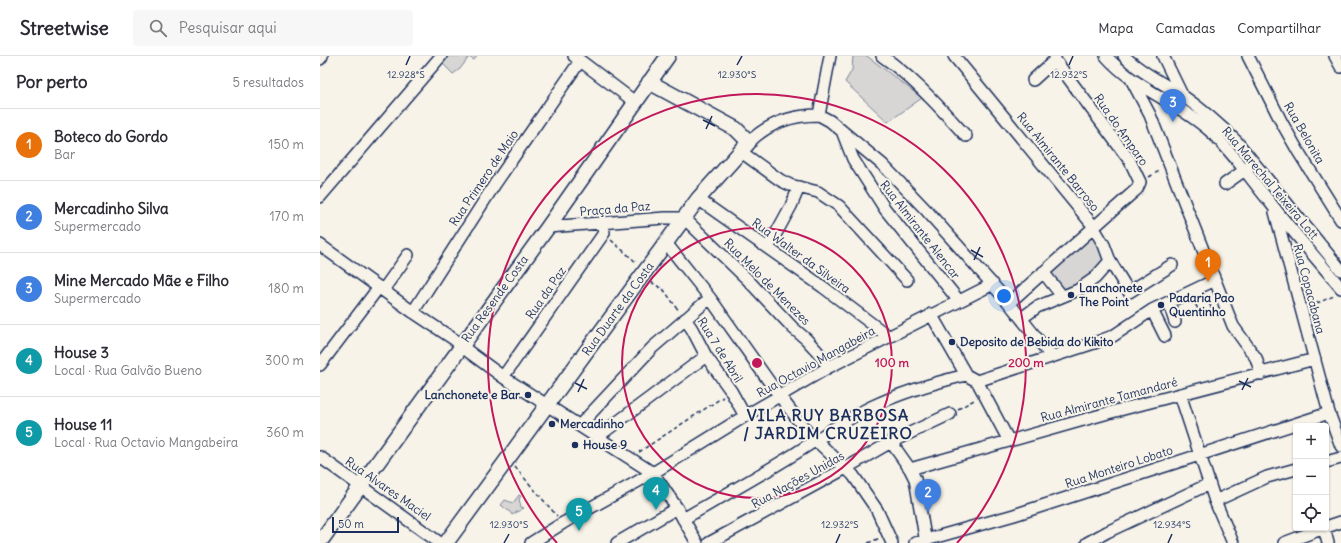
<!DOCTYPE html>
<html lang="pt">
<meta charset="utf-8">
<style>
body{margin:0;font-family:Delius,sans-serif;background:#f7f7f7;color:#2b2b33}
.controls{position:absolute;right:12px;bottom:12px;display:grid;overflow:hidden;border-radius:4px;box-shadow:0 1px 3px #0004}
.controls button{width:36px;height:36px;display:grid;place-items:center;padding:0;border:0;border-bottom:1px solid #e1e1e2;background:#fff;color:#2b2b33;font:20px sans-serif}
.scale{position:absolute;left:12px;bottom:10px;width:67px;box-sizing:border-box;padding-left:4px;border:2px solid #1b2f5e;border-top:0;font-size:11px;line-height:14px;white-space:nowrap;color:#1b2f5e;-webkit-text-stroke:3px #f7f3e8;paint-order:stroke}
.you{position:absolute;left:684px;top:240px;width:14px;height:14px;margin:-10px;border:3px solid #fff;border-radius:50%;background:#1a73e8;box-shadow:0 0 0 6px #1a73e833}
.badge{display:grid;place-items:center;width:26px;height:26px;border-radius:50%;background:#b45309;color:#fff;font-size:13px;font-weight:700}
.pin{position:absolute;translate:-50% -33px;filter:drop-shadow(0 1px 2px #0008)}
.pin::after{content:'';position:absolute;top:21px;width:14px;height:12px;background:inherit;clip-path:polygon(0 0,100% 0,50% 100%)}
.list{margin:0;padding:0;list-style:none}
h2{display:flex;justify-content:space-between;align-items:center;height:52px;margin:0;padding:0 16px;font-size:17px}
h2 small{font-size:13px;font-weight:400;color:#7c7c81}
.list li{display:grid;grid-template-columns:26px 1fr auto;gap:12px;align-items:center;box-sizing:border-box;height:72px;padding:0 16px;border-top:1px solid #e1e1e2}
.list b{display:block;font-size:15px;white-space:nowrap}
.list p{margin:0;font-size:13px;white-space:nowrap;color:#7c7c81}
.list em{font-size:13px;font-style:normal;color:#7c7c81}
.icon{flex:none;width:22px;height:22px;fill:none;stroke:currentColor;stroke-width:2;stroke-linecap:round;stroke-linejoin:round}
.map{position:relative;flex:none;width:1021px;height:487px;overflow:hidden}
header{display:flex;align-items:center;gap:24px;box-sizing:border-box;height:56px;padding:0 20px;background:#fff;border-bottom:1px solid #e1e1e2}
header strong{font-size:19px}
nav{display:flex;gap:22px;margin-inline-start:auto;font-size:14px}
.search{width:280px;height:36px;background:#f7f7f7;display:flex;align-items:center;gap:10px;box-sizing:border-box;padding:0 14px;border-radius:4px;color:#7c7c81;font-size:15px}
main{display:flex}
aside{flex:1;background:#fff}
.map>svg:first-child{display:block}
.green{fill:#d7d6d4;stroke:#798299}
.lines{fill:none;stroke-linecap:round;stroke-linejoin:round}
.minor-casing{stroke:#1b2f5e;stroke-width:14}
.major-casing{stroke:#1b2f5e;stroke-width:17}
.path{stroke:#1b2f5e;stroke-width:1.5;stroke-dasharray:4 3;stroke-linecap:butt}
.minor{stroke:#f7f3e8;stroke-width:11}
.major{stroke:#f7f3e8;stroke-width:14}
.ticks{fill:none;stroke:#1b2f5e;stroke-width:1.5}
.ring{fill:none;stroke:#c2185b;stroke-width:2}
.poi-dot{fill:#1b2f5e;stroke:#f7f3e8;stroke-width:1.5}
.labels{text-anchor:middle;stroke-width:4;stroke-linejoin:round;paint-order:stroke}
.street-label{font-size:12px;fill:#1b2f5e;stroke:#f7f3e8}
.poi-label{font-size:12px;font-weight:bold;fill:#1b2f5e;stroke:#f7f3e8;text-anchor:start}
.district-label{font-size:16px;font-weight:bold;letter-spacing:1px;fill:#1b2f5e;stroke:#f7f3e8}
.ticks-label{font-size:10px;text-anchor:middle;fill:#1b2f5e;stroke:#f7f3e8;stroke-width:4;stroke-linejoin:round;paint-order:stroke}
.centre{fill:#c2185b;stroke:#f7f3e8;stroke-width:2}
.ring-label{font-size:12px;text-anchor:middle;font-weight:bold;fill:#c2185b;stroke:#f7f3e8;stroke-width:4;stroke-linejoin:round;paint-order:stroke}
</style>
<header>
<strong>Streetwise</strong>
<div class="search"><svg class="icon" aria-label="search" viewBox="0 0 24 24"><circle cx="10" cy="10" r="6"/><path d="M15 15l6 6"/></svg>Pesquisar aqui</div>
<nav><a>Mapa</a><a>Camadas</a><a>Compartilhar</a></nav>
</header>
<main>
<aside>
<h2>Por perto<small>5 resultados</small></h2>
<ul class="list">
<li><span class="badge" style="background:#e8710a">1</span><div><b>Boteco do Gordo</b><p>Bar</p></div><em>150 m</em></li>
<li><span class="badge" style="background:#3f7fe0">2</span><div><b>Mercadinho Silva</b><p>Supermercado</p></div><em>170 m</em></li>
<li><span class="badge" style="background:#3f7fe0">3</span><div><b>Mine Mercado Mãe e Filho</b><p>Supermercado</p></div><em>180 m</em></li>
<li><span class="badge" style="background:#0f9aa8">4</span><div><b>House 3</b><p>Local · Rua Galvão Bueno</p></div><em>300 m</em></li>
<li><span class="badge" style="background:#0f9aa8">5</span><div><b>House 11</b><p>Local · Rua Octavio Mangabeira</p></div><em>360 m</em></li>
</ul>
</aside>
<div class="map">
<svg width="1021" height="487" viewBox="0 0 1021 487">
<rect width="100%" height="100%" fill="#f7f3e8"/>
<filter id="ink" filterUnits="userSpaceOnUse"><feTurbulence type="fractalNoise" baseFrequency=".025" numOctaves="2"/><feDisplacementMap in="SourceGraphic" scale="8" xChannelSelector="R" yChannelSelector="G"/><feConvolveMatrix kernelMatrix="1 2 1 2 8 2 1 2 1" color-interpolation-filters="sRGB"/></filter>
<g filter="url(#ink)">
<path class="green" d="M 128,0 L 157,0 L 154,4 L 149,1 L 140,13 L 133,18 L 123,8 Z
M 533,0 L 547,0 L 602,42 L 568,66 L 525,26 L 532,14 Z
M 771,178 L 780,190 L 785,204 L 771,222 L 746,235 L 730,216 Z
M 199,439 L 201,440 L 199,443 L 201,451 L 204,452 L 192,459 L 190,456 L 181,449 L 185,444 L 193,447 Z"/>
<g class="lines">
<defs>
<path id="minor" d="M 254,0 L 315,46
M 562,0 C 594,22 620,52 646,80
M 634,0 L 771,167 L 784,189 L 790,205 L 809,236 L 852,209
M 786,0 C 815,33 858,46 890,75 C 912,95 930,122 949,145 C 972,175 997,203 1021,232
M 804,0 C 821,17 843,27 863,40 C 883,54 900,69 917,86 L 1021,214
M 843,0 L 862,39
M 928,0 L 962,67 L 978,95 L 1021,164
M 1015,0 L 1021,11
M 0,3 L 2,0
M 811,23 L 830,59 L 913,270 L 936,302 L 941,318
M 713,24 L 735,4 L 735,0
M 499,59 L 510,65 L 563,109 L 607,155 L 689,247 L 731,300
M 499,59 L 510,0
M 522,75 L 533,103 L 565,153 L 639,245
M 429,86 C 449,67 471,59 499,59
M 420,95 L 460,124 L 470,129 L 498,136 L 519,150 L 587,224
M 905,128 L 929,111
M 0,141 L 121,0
M 378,143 L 503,231 L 568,280
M 955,156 L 1009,357 L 1021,390
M 228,171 L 345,162 L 364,162 L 427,223 L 473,272 L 486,283 L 497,295 L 509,311
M 346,187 L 390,242 L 455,334 L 488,377 L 533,419 L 557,454 L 572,487
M 0,189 L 93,256 L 135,284 L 149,296 L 183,321 L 333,417 L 357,452 L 377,487
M 448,192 L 471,150 L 479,131
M 723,216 L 742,240
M 63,234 L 88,199
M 875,234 L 885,253
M 689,247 L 809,140 L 817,133 L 820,126 L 810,105 L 735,4
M 849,247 L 855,266
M 832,254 L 845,280
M 93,256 L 175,128 L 260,5
M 611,258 L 646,319 L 657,325 L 689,385
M 702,262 L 717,251 L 758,234 L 775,222 L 790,205
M 365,263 L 372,273 L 386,300 L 411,335 L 425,360
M 0,309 L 59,231
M 183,321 L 284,177 L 283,167
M 657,325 L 777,286 L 793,280 L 832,254 L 895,224
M 860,338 L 895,445 L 913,487
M 260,369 L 332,292 L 390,242
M 276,382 L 386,300
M 571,386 L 590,413 L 595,423 L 606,487
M 0,401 L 120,487
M 1006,406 L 1021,402
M 590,413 L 788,357 L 995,303
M 895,445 L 947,421 L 976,413
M 363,463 C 398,443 434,423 468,402 C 496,385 522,365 551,351 C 582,336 613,327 646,319
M 1006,471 L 1021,466
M 1004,472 L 1008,487
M 211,487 L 243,467 L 333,417 L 425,360 L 509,311 L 673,228
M 297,487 L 357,452
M 389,487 L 526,412 L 571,386 L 630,358
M 595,487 L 694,459 L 1009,357
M 767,487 L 787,476 L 889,428
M 964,487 L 1004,472"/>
<path id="major" d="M 0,486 L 228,171 L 348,0
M 126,487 L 378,143 L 429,86 L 416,73 L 329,26"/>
</defs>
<use href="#minor" class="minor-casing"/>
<use href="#major" class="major-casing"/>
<path class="path" d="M 829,121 L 841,114
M 291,184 L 317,207
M 331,226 L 344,234 L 359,255
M 990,250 L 1014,240
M 638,353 L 656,343
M 319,396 L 403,341
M 195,411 L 237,460
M 548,487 L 560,482"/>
<use href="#minor" class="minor"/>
<use href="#major" class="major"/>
</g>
</g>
<path class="ticks" d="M 86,9 L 90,0M 417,9 L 422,0M 749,9 L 753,0M 383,64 L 395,70M 386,73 L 392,60M 651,194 L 663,201M 654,204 L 660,191M 919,325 L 931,331M 255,327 L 267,333M 922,334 L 928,322M 258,336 L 264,323M 184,487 L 189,478M 516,487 L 520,478M 848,487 L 852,478"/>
<g class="ring">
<circle cx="437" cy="307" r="135"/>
<path d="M237 487A269 269 0 1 1 637 487"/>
</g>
<g class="poi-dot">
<circle cx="751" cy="239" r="4"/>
<circle cx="841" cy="249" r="4"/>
<circle cx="632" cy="286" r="4"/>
<circle cx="208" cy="339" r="4"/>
<circle cx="232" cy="368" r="4"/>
<circle cx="255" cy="389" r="4"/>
</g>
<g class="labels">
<g class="street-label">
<text transform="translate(801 74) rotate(55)" y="4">Rua do Amparo</text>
<text transform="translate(984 77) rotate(60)" y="4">Rua Belonita</text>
<text transform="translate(738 106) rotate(51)" y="4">Rua Almirante Barroso</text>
<text transform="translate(164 122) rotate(-56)" y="4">Rua Primero de Maio</text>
<text transform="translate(950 127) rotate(50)" y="4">Rua Marechal Teixeira Lott</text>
<text transform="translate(295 153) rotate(-5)" y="4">Praça da Paz</text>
<text transform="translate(600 174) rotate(52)" y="4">Rua Almirante Alencar</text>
<text transform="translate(481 200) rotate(36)" y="4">Rua Walter da Silveira</text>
<text transform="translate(447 226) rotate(45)" y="4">Rua Melo de Menezes</text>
<text transform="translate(989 233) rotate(75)" y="4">Rua Copacabana</text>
<text transform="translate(226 237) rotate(-55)" y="4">Rua da Paz</text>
<text transform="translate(175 243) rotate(-54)" y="4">Rua Resende Costa</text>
<text transform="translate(298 253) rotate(-54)" y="4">Rua Duarte da Costa</text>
<text transform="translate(400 294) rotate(58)" y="4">Rua 7 de Abril</text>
<text transform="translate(496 306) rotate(-29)" y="4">Rua Octavio Mangabeira</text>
<text transform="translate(789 344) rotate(-15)" y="4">Rua Almirante Tamandaré</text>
<text transform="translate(799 411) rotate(-18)" y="4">Rua Monteiro Lobato</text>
<text transform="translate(478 424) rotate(-29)" y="4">Rua Nações Unidas</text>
<text transform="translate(68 433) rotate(35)" y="4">Rua Alvares Maciel</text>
</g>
<g class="poi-label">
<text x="759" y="236">Lanchonete<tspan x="759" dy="14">The Point</tspan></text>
<text x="849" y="246">Padaria Pao<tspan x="849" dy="14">Quentinho</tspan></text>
<text x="640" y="290">Deposito de Bebida do Kikito</text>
<text x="200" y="343" text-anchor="end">Lanchonete e Bar</text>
<text x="240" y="372">Mercadinho</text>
<text x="263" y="393">House 9</text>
</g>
<g class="district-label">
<text x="508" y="365">VILA RUY BARBOSA<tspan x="508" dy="18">/ JARDIM CRUZEIRO</tspan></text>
</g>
</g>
<g class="ticks-label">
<text x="86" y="22">12.928°S</text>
<text x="417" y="22">12.930°S</text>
<text x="749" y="22">12.932°S</text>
<text x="189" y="472">12.930°S</text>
<text x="520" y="472">12.932°S</text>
<text x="852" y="472">12.934°S</text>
</g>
<circle cx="437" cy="307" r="6" class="centre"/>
<g class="ring-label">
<text x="572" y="311">100 m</text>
<text x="706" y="311">200 m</text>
</g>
</svg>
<div class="controls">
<button>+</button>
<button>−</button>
<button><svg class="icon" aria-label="locate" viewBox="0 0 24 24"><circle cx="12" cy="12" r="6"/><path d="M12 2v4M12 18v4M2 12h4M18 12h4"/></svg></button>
</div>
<div class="scale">50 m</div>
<div class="you"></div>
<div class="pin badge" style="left:888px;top:226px;background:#e8710a">1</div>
<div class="pin badge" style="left:608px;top:456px;background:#3f7fe0">2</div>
<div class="pin badge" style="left:853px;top:66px;background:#3f7fe0">3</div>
<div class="pin badge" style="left:336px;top:454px;background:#0f9aa8">4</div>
<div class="pin badge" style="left:259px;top:475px;background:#0f9aa8">5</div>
</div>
</main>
